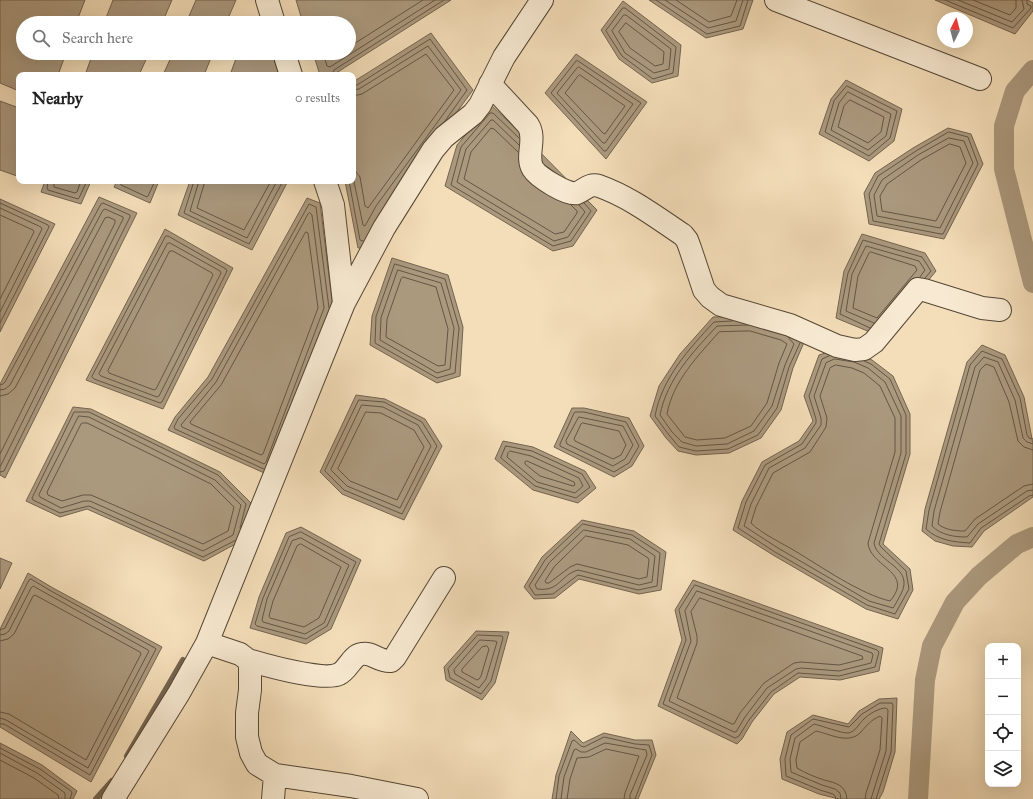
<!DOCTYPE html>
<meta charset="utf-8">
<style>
body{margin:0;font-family:"IM FELL Great Primer",serif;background:#f6f6f6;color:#222}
.controls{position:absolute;right:12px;bottom:12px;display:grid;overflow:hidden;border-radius:8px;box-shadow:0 4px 16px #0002}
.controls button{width:36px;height:36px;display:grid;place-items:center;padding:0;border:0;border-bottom:1px solid #e0e0e0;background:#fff;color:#222;font:20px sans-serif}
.compass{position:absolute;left:937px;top:12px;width:36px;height:36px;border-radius:50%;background:#fff;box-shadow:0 4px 16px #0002;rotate:6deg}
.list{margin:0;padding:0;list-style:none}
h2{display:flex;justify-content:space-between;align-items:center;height:52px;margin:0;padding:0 16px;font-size:17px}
h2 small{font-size:13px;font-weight:400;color:#767676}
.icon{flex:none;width:22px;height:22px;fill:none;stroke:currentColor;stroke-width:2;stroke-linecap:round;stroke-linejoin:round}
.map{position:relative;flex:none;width:1033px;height:799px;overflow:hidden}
.search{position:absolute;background:#fff;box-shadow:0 4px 16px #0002;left:16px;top:16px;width:340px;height:44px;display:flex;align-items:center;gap:10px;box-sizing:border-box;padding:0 14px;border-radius:22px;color:#767676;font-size:15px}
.panel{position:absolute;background:#fff;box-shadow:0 4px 16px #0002;left:16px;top:72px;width:340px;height:112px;border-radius:8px}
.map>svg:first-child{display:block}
.water{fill:#ab997e;stroke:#736450}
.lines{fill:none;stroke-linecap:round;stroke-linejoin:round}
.shore{stroke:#645644;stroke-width:1}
.stream{stroke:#736450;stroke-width:6}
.canal{stroke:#ab997e;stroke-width:20}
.minor-casing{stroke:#544636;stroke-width:24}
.minor{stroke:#f8ead2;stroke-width:22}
</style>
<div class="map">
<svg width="1033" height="799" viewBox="0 0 1033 799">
<rect width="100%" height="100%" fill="#f4deb9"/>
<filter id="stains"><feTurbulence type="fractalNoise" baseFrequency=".005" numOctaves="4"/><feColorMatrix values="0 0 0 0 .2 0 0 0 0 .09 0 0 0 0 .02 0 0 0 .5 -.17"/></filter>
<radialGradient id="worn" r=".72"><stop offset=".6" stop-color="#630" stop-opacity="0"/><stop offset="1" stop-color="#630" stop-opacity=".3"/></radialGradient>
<path class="water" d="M 0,0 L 85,0 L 76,23 L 23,23 L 23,53 L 66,53 L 58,75 L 19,75 L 19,91 L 0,83 Z
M 113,0 L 172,0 L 162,23 L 104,23 Z
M 196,0 L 236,0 L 226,23 L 186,23 Z
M 296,0 L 451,0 L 333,75 L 320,75 L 313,53 L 349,53 L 349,23 L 303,23 Z
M 649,0 L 753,0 L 743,29 L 706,38 Z
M 935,0 L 1028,0 L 1033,3 L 1033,11 L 1015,34 Z
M 623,1 L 681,45 L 678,76 L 652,83 L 619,59 L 601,30 Z
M 431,33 L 473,90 L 384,211 L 365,248 L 358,248 L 345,181 L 353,181 L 353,82 Z
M 93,53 L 149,53 L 139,75 L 85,75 Z
M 173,53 L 213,53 L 204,75 L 163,75 Z
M 238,53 L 278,53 L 284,75 L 230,75 Z
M 576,54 L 647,102 L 606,159 L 545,93 Z
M 846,80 L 902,109 L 894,141 L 869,161 L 819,134 L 831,99 Z
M 0,101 L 19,108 L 19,170 L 17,176 L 0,170 Z
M 491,105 L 528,140 L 597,210 L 573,246 L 553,251 L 445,186 L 457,145 Z
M 948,128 L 971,134 L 983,164 L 944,239 L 869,224 L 864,193 L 875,173 L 913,148 Z
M 45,181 L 91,181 L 81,204 L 41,192 Z
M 117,181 L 159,181 L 150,203 L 114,187 Z
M 190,181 L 288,181 L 252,250 L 178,215 Z
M 99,197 L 137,213 L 5,478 L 0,475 L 0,384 Z
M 307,198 L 320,203 L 333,309 L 271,476 L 168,430 L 175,417 L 208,377 Z
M 0,199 L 55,224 L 0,332 Z
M 165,229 L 233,268 L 163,409 L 86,380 Z
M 862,234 L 925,253 L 936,271 L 882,337 L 836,318 L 844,271 Z
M 392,258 L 448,275 L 463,327 L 460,376 L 437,383 L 370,345 L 372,316 Z
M 752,316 L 805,340 L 793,368 L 781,410 L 761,438 L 729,453 L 696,455 L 678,451 L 666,438 L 650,416 L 659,386 L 680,354 L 713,317 Z
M 982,345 L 1005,355 L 1024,397 L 1033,444 L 1033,497 L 984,531 L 972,547 L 953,546 L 935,541 L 922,531 L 925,509 L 967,362 Z
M 834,350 L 856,353 L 872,360 L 893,376 L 910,414 L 910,454 L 883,544 L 910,569 L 913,590 L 898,619 L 866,609 L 773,555 L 733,530 L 742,501 L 762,462 L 799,441 L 813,421 L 804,396 L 819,355 Z
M 356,395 L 385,399 L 425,419 L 442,446 L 404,520 L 342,494 L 320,472 Z
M 73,407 L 91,409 L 220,472 L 251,503 L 241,541 L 204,561 L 87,509 L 60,517 L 26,501 Z
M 572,408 L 584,408 L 629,418 L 644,446 L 632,466 L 614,477 L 554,447 Z
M 503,441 L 533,447 L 585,471 L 596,488 L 578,503 L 533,490 L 495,459 Z
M 582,520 L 634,531 L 666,552 L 661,590 L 639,594 L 579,579 L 555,598 L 534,599 L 524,587 L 542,557 Z
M 301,527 L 361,560 L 331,629 L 306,644 L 250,628 L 259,597 L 286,533 Z
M 0,558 L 12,563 L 0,589 Z
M 28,573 L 53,588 L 162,647 L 91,782 L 0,727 L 0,629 Z
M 693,580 L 883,648 L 879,671 L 840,680 L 800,677 L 774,694 L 752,722 L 742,739 L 737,744 L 658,706 L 682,640 L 675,610 Z
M 476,631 L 509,632 L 495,683 L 482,700 L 446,680 L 444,667 Z
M 897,698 L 895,752 L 883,792 L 879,799 L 839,799 L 819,794 L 782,779 L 780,759 L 787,732 L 813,715 L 848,724 L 859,711 L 879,699 Z
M 571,731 L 583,743 L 604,733 L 635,740 L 652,740 L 656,755 L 638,799 L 552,799 L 556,775 Z
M 0,743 L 42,765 L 77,791 L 73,799 L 0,799 Z"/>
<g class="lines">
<path class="shore" d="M 656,0 L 707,34 L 740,26 L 748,0
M 665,0 L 708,28 L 736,21 L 743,0
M 676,0 L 709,22 L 731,16 L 737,0
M 945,0 L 1013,28 L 1031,8 L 1031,6 L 1027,4 L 1027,0
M 958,0 L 1012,22 L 1024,9 L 1022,0
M 973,0 L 1010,15 L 1016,8 L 1016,0
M 623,8 L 625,8 L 676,47 L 673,73 L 653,79 L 622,56 L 606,31 Z
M 624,15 L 626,15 L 671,49 L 669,69 L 654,73 L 625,53 L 612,31 Z
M 626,23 L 664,52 L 663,64 L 655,66 L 630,48 L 619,32 Z
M 349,47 L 423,0
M 323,53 L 327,66 L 330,67 L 435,0
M 578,61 L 641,103 L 606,151 L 604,151 L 551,93 L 576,61 Z
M 579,67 L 633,104 L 605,143 L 603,143 L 557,93 L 577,68 Z
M 332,75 L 334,70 L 444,0
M 580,75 L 625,106 L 605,134 L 603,133 L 565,93 L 578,76 Z
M 353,85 L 357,85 L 430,39 L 467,90 L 445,121
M 847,86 L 897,111 L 890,138 L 869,156 L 825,132 L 834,101 Z
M 353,90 L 359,89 L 428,46 L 461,90 L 376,206 L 365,226 L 363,225 L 353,177
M 848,92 L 891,114 L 886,136 L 868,150 L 831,130 L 839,103 Z
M 353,96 L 362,94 L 426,54 L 454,90 L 368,208 L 365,206 L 360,177 L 353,168
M 850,100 L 884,117 L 881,132 L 868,143 L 838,127 L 844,106 Z
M 949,132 L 968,137 L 978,164 L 943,234 L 941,234 L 873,221 L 869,194 L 878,176 L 916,151 Z
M 519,138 L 493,113 L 490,113 L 461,147 L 451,185 L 553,246 L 571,241 L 591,211 L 584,203
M 949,138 L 964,141 L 973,163 L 940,228 L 877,216 L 874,195 L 882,180 L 918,155 Z
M 950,144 L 960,147 L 966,163 L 936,221 L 882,211 L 880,196 L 887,184 L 921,160 Z
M 519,145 L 493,120 L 491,120 L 466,149 L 457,182 L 554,241 L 568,237 L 585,212 L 579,205
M 518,152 L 494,129 L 491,128 L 471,152 L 464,179 L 555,234 L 564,232 L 577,213 L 577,211 L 571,205
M 48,181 L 47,188 L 48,190 L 78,199 L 79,198 L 87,181
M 54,181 L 54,187 L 75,193 L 77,192 L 81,181
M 120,181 L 121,185 L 147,197 L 148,196 L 155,181
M 194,181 L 184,213 L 249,244 L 283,181
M 199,181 L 190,211 L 247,238 L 277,181
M 205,181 L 197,208 L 244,230 L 271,181
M 349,181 L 360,240 L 363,241
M 0,203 L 48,225 L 49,227 L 0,323
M 0,208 L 41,227 L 42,229 L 0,312
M 310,213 L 312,215 L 324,308 L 266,462 L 264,464 L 182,427 L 181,425 L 216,382 L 308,214 Z
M 0,215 L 33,230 L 34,232 L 0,299
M 306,232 L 308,233 L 318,308 L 263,454 L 261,455 L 191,424 L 190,422 L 221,385 Z
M 166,236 L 168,236 L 226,269 L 227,271 L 162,402 L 160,403 L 94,379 L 92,377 Z
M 168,243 L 170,243 L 220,271 L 221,273 L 159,396 L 157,397 L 101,376 L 99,374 Z
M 170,251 L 173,251 L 212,273 L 213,275 L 156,389 L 154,390 L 109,373 L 108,371 Z
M 871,252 L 915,266 L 917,270 L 877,318 L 853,308 L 858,276 L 869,253 Z
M 395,264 L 445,279 L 459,328 L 455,373 L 437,378 L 375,343 L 376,317 Z
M 398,270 L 441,283 L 454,328 L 450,369 L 437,373 L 380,340 L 381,318 Z
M 403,277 L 436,287 L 448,329 L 445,365 L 438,366 L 386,337 L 387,319 L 401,279 Z
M 732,321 L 714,322 C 689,349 662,378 655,416 L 669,435 L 679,447 L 696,451 L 728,449 L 758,435 L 777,408 L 789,367 L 800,343
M 874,323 L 846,311 L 852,274 L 866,246 L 919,261 L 925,270 L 920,277
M 748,325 L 717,326 C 693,352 667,379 660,415 L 672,432 L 682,442 L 696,446 L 727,444 L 754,431 L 772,406 L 785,365 L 794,344 L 788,337
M 870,328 L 840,314 L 848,273 L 863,240 L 922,257 L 931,271 L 925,278
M 750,331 L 781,340 L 787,344 L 779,363 L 767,403 L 751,426 L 725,438 L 697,440 L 685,437 L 667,414 C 673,381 698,356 719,332 Z
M 829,356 L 822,359 L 809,396 L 816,419 L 816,423 L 802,444 L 765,465 L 746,502 L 738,528 L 775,552 L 867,605 L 895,614 L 909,589 L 906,571 L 881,547 L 879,544 L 906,454 L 906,415 L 890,379 L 871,364 L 864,361
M 835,359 L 854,362 L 868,368 L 885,382 L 901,416 L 901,453 L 874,543 C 877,563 915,567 901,594 C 898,599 896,604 893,608 L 869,601 L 778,548 L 744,526 L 751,504 L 769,468 L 805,448 L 821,425 L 821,418 L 814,396 L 826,363 Z
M 836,365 L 852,368 L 864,373 L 880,386 L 895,418 L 895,452 L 868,543 C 870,567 915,572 890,601 C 860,594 822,567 795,551 C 782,543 762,534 751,523 L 756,507 L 773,473 L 810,452 L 826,427 L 827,418 L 820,396 L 830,368 Z
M 0,385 L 3,384 L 5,382 L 101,204 L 103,203 L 130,215 L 130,217 L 4,471 L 0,472
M 0,390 L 5,389 L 10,385 L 103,210 L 105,209 L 123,217 L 123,219 L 0,467
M 0,396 L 8,394 L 15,388 L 105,218 L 108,217 L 115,220 L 115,223 L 0,454
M 359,400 L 384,402 L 422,422 L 437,446 L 402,514 L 344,490 L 325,471 Z
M 362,405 L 383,407 L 418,425 L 431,446 L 400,508 L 347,486 L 331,470 Z
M 366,412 L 381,413 L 414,430 L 424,447 L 397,500 L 350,481 L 338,469 Z
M 576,412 L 584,412 L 626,422 L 639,446 L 629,463 L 614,472 L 560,446 L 560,444 L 574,413 Z
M 79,416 L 89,417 L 215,480 L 241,505 L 233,535 L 203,551 L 90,501 L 84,501 L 61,508 L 40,497 L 39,495 Z
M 579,417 L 623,426 L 633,445 L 625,459 L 613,466 L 567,444 L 566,441 Z
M 83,423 L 87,423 L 211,484 L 234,507 L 228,531 L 203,544 L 91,495 L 83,495 L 62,501 L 48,495 L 47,492 L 81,424 Z
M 583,423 L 619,431 L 626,445 L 621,455 L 613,459 L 575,441 L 574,439 L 581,424 Z
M 1033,439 L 1029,438 L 1027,435 L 1020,398 L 1002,359 L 982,351 L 970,365 L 929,510 L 926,529 C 938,540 953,542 970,543 L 981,528 L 1029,496 L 1033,495
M 1033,444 L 1027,442 L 1023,438 L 1015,400 L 998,362 L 984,357 L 975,367 L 934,511 L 932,526 C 941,535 954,537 967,537 L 978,524 L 1027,491 L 1033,490
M 506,446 L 532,451 L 582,474 L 590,487 L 576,498 L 535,486 L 501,458 Z
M 1033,450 L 1024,447 L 1018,441 L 1009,402 L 994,367 L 986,364 L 980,370 L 940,512 L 938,524 C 945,530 956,531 965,531 L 975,519 L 1024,486 L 1033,484
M 510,451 L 531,456 L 579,478 L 583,486 L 575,493 L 537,482 L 507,457 L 508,453 Z
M 527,461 L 574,482 L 575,485 L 573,486 L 540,476 L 525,464 L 525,462 Z
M 264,469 L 175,429 L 174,427 L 178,419 L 212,379 L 309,204 L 316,207 L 329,308
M 583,524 L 632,535 L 660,553 L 657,586 L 638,590 L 578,575 L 553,594 L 535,595 L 529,586 L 545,560 Z
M 584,530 L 630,539 L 655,556 L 652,582 L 639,585 L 578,570 C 560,575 560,592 537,589 L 535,585 L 549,563 Z
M 301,532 L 356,562 L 327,626 L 306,639 L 257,626 L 255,624 L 263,598 L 289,537 Z
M 586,536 L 628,545 L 648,558 L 649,560 L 647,577 L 639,579 L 577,564 L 570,567 L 549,583 L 546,583 L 545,581 L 554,567 Z
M 301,538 L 349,565 L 324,623 L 305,634 L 263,622 L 262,620 L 267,599 L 292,541 Z
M 236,540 L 203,557 L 89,506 L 60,513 L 33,500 L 32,498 L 74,412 L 89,412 L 218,475 L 246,504 L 240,528
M 301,544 L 341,567 L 319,618 L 304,627 L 270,618 L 269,616 L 273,601 L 297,546 Z
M 695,585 L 877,650 L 879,652 L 875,667 L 839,676 L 798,673 L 771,692 L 749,720 L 739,736 L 735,738 L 663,704 L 686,640 L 679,610 Z
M 697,591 L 872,653 L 873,655 L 871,663 L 839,671 L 801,668 L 796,669 L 767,688 L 745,717 L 736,732 L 734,732 L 669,701 L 691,641 L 685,611 Z
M 700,598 L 862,656 L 863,659 L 839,665 L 801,662 L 794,663 L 764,683 L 740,713 L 734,724 L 732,724 L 677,698 L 697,643 L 697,636 L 691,612 Z
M 0,630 L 5,628 L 29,580 L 31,579 L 51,591 L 155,648 L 156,649 L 90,775 L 4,724 L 0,724
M 0,635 L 5,634 L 9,631 L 31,588 L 33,586 L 148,650 L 149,651 L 88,768 L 6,720 L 0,718
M 478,635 L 502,636 L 503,638 L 491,681 L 481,694 L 450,678 L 448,669 Z
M 480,640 L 495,641 L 497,642 L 486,679 L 479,688 L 455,674 L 454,670 Z
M 0,641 L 8,639 L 14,634 L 33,596 L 35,595 L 140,652 L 141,654 L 86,760 L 9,714 L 0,712
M 487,646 L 489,649 L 481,676 L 479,679 L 477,680 L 462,672 L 462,669 L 482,647 Z
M 0,748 L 40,769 L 71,791 L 72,793 L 70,799
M 0,753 L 37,773 L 65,793 L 65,799
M 0,760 L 34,778 L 58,795 L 59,799
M 556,799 L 559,776 L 572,741 L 574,740 L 581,746 L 584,747 L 604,737 L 635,744 L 649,745 L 652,755 L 635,799
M 561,799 L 564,777 L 574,750 L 576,749 L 581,752 L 586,752 L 605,743 L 646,750 L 647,755 L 630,795 L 630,799
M 567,799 L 570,779 L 577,758 L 589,757 L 606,749 L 639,756 L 625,793 L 624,799
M 836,799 L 835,796 L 833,794 L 820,790 L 786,776 L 785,759 L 791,735 L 813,719 L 849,727 L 862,714 L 880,703 L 892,703 L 893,705 L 891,752 L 876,799
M 841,799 L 840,793 L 835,789 L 822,785 L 791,772 L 790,759 L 795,738 L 814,724 C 823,726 840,733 848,733 C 856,732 859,723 864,719 C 869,714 879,708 886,708 L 888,710 L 886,751 L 871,799
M 847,799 C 846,785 836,783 824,780 C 815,777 805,773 797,768 L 796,760 L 800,742 L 816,731 C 830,734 849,745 861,732 C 867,725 871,720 880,716 L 882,718 L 880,750 L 866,793 L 865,799"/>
<path class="stream" d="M 127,756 L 183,660
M 96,799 L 112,781"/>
<path class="canal" d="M 1033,70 L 1015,91 L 1004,126 L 1004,169 L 1033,283
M 918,799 L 925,680 L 932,646 L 955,602 L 979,576 L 1017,544 L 1033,537"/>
<defs>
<path id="minor" d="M 267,0 L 274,23
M 776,0 L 980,79
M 284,53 L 291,75
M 490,84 L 528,125 C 537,139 525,156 533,169 C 538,177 568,196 577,193 C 585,190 589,183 599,186 C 630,197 656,217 683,235 L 687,240 L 690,248 L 704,290 L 710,297 L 721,305 L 790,325 L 837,346 L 855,350 L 864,349 L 874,342 L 918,289 L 924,290 L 982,308 L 1000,310
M 344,303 L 384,228 L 433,150 L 444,137 L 473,114 L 480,105 L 504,57 L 542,0
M 207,643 L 240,654 L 248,660 L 250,666 L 250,690 L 247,713 L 247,737 L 251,753 L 257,764 L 275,775 L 351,786 L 417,799
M 248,660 C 265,665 324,682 339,674 C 348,670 352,655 362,654 C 372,652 379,662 391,661 L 395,657 L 444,578
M 113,799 L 179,693 L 207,643 L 344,303 L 333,205 L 325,181
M 273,799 L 275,775"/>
</defs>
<use href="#minor" class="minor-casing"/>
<use href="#minor" class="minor"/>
</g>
<rect width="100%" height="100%" filter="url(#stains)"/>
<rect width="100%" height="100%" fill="url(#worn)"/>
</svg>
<div class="controls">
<button>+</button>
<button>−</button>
<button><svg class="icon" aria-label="locate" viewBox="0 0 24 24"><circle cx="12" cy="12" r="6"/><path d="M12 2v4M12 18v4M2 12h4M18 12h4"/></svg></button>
<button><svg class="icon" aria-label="layers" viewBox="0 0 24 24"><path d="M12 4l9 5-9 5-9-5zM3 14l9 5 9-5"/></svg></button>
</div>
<svg class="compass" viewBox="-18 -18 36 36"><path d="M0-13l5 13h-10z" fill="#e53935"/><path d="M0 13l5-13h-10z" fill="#767676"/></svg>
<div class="search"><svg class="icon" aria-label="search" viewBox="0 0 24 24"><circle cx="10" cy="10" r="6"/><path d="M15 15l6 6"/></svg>Search here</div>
<section class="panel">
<h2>Nearby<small>0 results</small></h2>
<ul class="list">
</ul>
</section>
</div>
